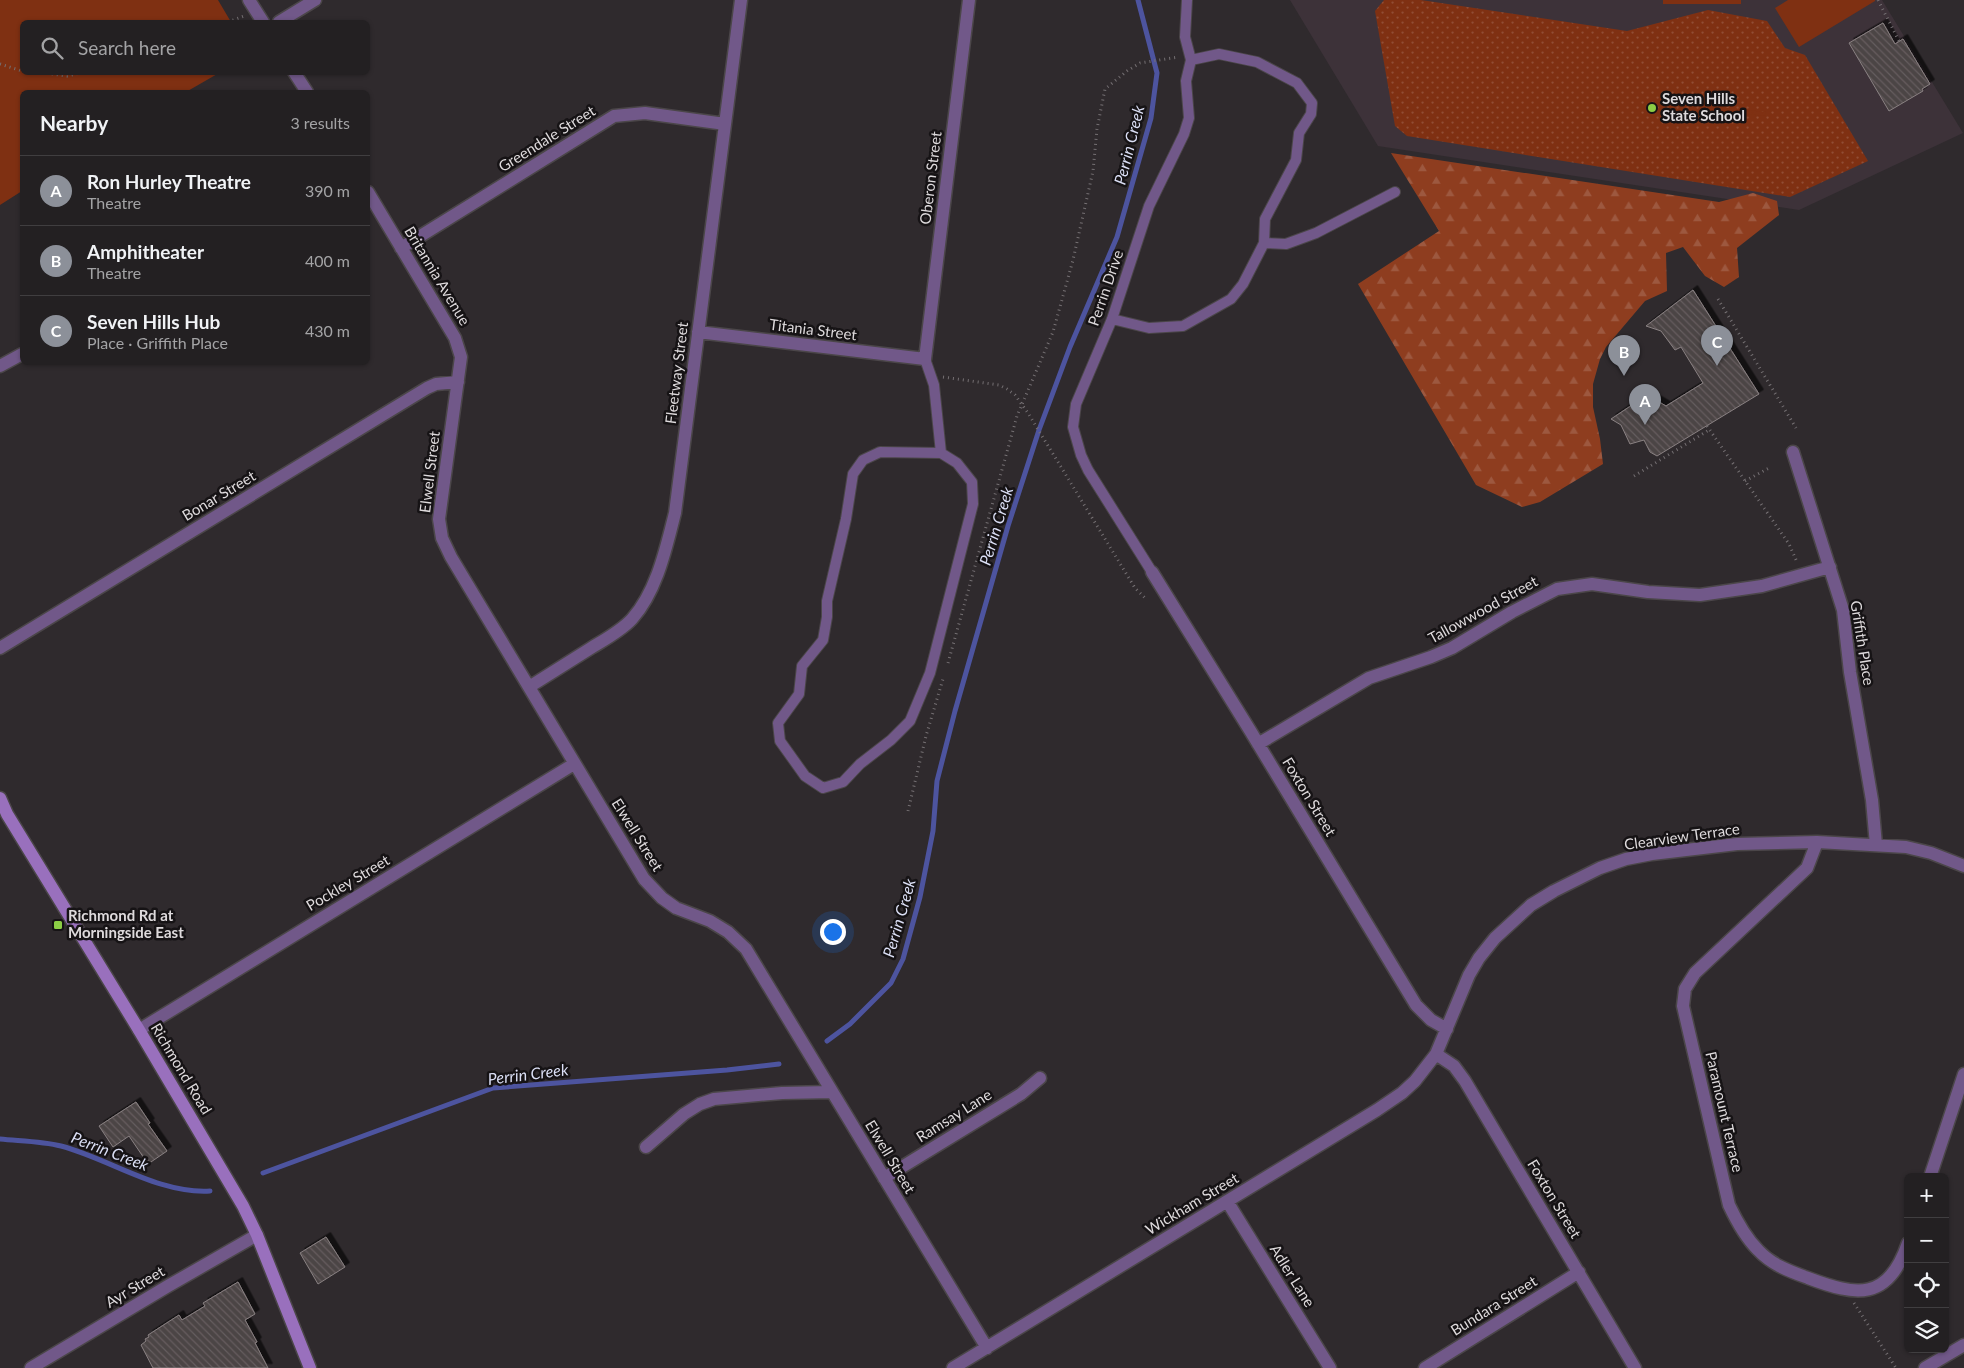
<!DOCTYPE html>
<meta charset="utf-8">
<style>
body{margin:0;font-family:Lato,sans-serif;background:#2b282a;color:#f1f3f6}
.controls{position:absolute;right:15px;bottom:15px;display:grid;overflow:hidden;border-radius:8px;box-shadow:0 1px 4px #0004}
.controls button{width:45px;height:45px;display:grid;place-items:center;padding:0;border:0;border-bottom:1px solid #403e40;background:#232022;color:#f1f3f6;font:25px sans-serif}
.you{position:absolute;left:832px;top:931px;width:18px;height:18px;margin:-12px;border:4px solid #fff;border-radius:50%;background:#1a73e8;box-shadow:0 0 0 8px #1a73e833}
.badge{display:grid;place-items:center;width:32px;height:32px;border-radius:50%;background:#8c9099;color:#fff;font-size:16px;font-weight:700}
.pin{position:absolute;translate:-50% -41px;filter:drop-shadow(0 1px 2px #0008)}
.pin::after{content:'';position:absolute;top:26px;width:18px;height:15px;background:inherit;clip-path:polygon(0 0,100% 0,50% 100%)}
.list{margin:0;padding:0;list-style:none}
h2{display:flex;justify-content:space-between;align-items:center;height:65px;margin:0;padding:0 20px;font-size:21px}
h2 small{font-size:16px;font-weight:400;color:#a3a3a5}
.list li{display:grid;grid-template-columns:32px 1fr auto;gap:15px;align-items:center;box-sizing:border-box;height:70px;padding:0 20px;border-top:1px solid #403e40}
.list b{display:block;font-size:19px;white-space:nowrap}
.list p{margin:0;font-size:16px;white-space:nowrap;color:#a3a3a5}
.list em{font-size:16px;font-style:normal;color:#a3a3a5}
.icon{flex:none;width:28px;height:28px;fill:none;stroke:currentColor;stroke-width:2;stroke-linecap:round;stroke-linejoin:round}
.map{position:relative;flex:none;width:1964px;height:1368px;overflow:hidden}
.search{position:absolute;background:#232022;box-shadow:0 1px 4px #0004;left:20px;top:20px;width:350px;height:55px;display:flex;align-items:center;gap:12px;box-sizing:border-box;padding:0 18px;border-radius:8px;color:#a3a3a5;font-size:19px}
.panel{position:absolute;background:#232022;box-shadow:0 1px 4px #0004;left:20px;top:90px;width:350px;height:275px;border-radius:8px}
.map>svg:first-child{display:block}
.built{fill:#3d3239}
.grass{fill:url(#grass-dots)}
.forest{fill:url(#forest-firs)}
.park{fill:#7f3012}
.lines{fill:none;stroke-linecap:round;stroke-linejoin:round}
.stream{stroke:#4d549f;stroke-width:5}
.building{fill:url(#building-back-hatch);stroke:#898182;filter:url(#shadow)}
.lane-casing{stroke:#4b4649;stroke-width:12}
.street-casing{stroke:#4b4649;stroke-width:15}
.secondary-casing{stroke:#4b4649;stroke-width:15}
.path{stroke:#757073;stroke-width:3;stroke-dasharray:1 4;stroke-linecap:butt}
.lane{stroke:#715889;stroke-width:10}
.street{stroke:#715889;stroke-width:12}
.secondary{stroke:#9970bd;stroke-width:12}
.poi-dot{fill:#8cce45;stroke:#161315;stroke-width:2}
.labels{text-anchor:middle;stroke-width:5;stroke-linejoin:round;paint-order:stroke}
.poi-label{font-size:15px;font-weight:bold;fill:#dedadc;stroke:#161315;text-anchor:start}
.street-label{font-size:15px;fill:#dedadc;stroke:#161315}
.water-label{font-size:16px;font-style:italic;fill:#dbdff5;stroke:#161315}
</style>
<div class="map">
<svg width="1964" height="1368" viewBox="0 0 1964 1368">
<defs>
<pattern id="grass-dots" width="8" height="8" patternUnits="userSpaceOnUse" patternTransform="scale(1.25)"><rect width="8" height="8" fill="#7f3012"/><path d="M2 2h.1M6 6h.1" fill="none" stroke="#914d34" stroke-width="1.8" stroke-linecap="round"/></pattern>
<pattern id="forest-firs" width="22" height="20" patternUnits="userSpaceOnUse" patternTransform="scale(1.25)"><rect width="22" height="20" fill="#8e3d1f"/><path d="M5 1l3.5 6h-7zM16 11l3.5 6h-7z" fill="#9d583f"/></pattern>
<pattern id="building-back-hatch" width="6" height="6" patternUnits="userSpaceOnUse" patternTransform="scale(1.25)"><rect width="6" height="6" fill="#4c4445"/><path d="M-1 5l2 2M0 0l6 6M5-1l2 2" fill="none" stroke="#655e5f"/></pattern>
<filter id="shadow"><feDropShadow dx="4.5" dy="-4.5" stdDeviation="0" flood-color="#0009"/></filter>
</defs>
<rect width="100%" height="100%" fill="#2f2a2d"/>
<path class="built" d="M 1290,0 L 1882,0 L 1963,133 L 1799,210 L 1378,146 Z"/>
<path class="grass" d="M 1384,0 L 1421,0 L 1627,31 L 1708,10 L 1767,21 L 1785,48 L 1805,55 L 1868,161 L 1790,197 L 1407,136 L 1395,126 L 1375,11 Z"/>
<path class="forest" d="M 1391,153 L 1719,202 L 1753,193 L 1777,201 L 1779,215 L 1737,248 L 1739,277 L 1724,287 L 1705,276 L 1683,247 L 1666,253 L 1667,291 L 1645,301 L 1606,347 L 1600,359 L 1593,384 L 1593,407 L 1600,439 L 1603,464 L 1540,502 L 1522,507 L 1476,485 L 1358,284 L 1439,231 Z"/>
<path class="park" d="M 0,0 L 218,0 L 231,22 L 22,22 L 22,72 L 219,73 L 186,92 L 22,92 L 22,191 L 0,205 Z
M 1663,0 L 1741,0 L 1741,4 L 1663,4 Z
M 1788,0 L 1875,0 L 1875,1 L 1799,47 L 1775,8 Z
M 1707,106 L 1766,112 L 1765,116 L 1707,110 Z"/>
<g class="lines">
<path class="stream" d="M 827,1041 L 850,1024 L 891,983 L 903,959 L 920,897 L 933,831 L 937,781 L 955,711 L 1008,526 L 1039,430 L 1070,347 L 1117,237 L 1151,118 L 1157,73 L 1138,0
M 0,1139 C 20,1141 42,1141 61,1146 C 110,1159 158,1194 210,1191
M 263,1173 L 493,1088 L 727,1070 L 779,1064"/>
</g>
<path class="building" d="M 1883,23 L 1895,44 L 1903,39 L 1930,84 L 1922,89 L 1923,91 L 1889,111 L 1849,43 Z
M 1693,290 L 1759,394 L 1657,456 L 1650,452 L 1644,440 L 1630,444 L 1621,425 L 1611,419 L 1647,395 L 1666,406 L 1703,383 L 1681,347 L 1675,350 L 1661,331 L 1646,326 Z
M 136,1102 L 150,1123 L 148,1124 L 167,1151 L 148,1164 L 129,1136 L 113,1147 L 99,1126 Z
M 326,1237 L 345,1267 L 318,1284 L 300,1253 Z
M 238,1282 L 255,1314 L 245,1320 L 257,1342 L 255,1343 L 268,1368 L 153,1368 L 141,1345 L 146,1341 L 145,1339 L 149,1337 L 148,1335 L 179,1315 L 182,1320 L 205,1306 L 203,1303 Z"/>
<g class="lines">
<defs>
<path id="lane" d="M 1264,243 L 1286,244 L 1316,233 L 1395,192
M 1112,319 L 1149,328 L 1183,326 L 1231,299 L 1243,284 L 1264,243 L 1265,219 L 1296,160 L 1299,133 L 1311,114 L 1312,103 L 1297,83 L 1257,62 L 1219,54 L 1191,60
M 925,359 L 934,385 L 941,453
M 880,452 L 941,453 L 957,463 L 972,482 L 973,504 L 930,673 L 910,721 L 891,740 L 860,764 L 843,782 L 823,788 L 805,776 L 780,741 L 778,723 L 799,694 L 802,666 L 823,640 L 827,617 L 827,601 L 846,519 L 853,474 L 863,460 Z
M 1152,572 L 1088,470 L 1081,455 L 1073,427 L 1076,404 L 1112,319 L 1149,206 L 1184,134 L 1189,118 L 1186,81 L 1191,60 L 1185,37 L 1187,0"/>
<path id="street" d="M 249,0 L 263,22
M 279,22 L 315,0
M 294,72 L 307,92
M 368,192 L 455,338 L 461,357 L 439,519 L 442,538 L 451,557 L 644,879 L 662,898 L 676,908 L 710,921 L 728,932 L 746,949 L 987,1348
M 401,248 L 614,116 L 645,113 L 725,124
M 698,332 L 925,359 L 969,0
M 0,366 L 22,354
M 1793,452 L 1843,610 L 1850,672 L 1872,800 L 1876,845
M 1152,572 L 1251,732 L 1416,1005 L 1431,1020 L 1447,1029
M 0,648 L 427,388 L 436,384 L 458,382
M 529,687 C 550,674 570,661 591,648 C 604,640 621,631 632,619 C 657,591 666,548 675,513 L 741,0
M 1258,744 L 1369,678 L 1431,657 L 1452,648 L 1512,612 L 1557,589 L 1592,584 L 1648,592 L 1700,595 L 1762,586 L 1830,567
M 1817,842 L 1807,868 L 1695,973 L 1685,989 L 1683,1006 L 1729,1205 C 1737,1222 1745,1237 1758,1250 C 1772,1265 1789,1271 1808,1278 C 1856,1296 1888,1302 1908,1243
M 139,1030 L 574,764
M 1436,1054 L 1454,1066 L 1465,1081 L 1635,1368
M 646,1147 L 684,1114 L 700,1104 L 714,1099 L 782,1093 L 831,1092
M 1930,1177 L 1964,1074
M 884,1178 L 1021,1094 L 1040,1078
M 1227,1201 L 1330,1368
M 31,1368 L 168,1286 L 257,1235
M 953,1368 L 1377,1110 L 1402,1093 L 1415,1081 L 1436,1054 L 1469,975 L 1479,958 L 1495,938 L 1531,905 L 1554,891 L 1600,868 L 1626,859 L 1652,854 L 1737,844 L 1817,842 L 1906,847 L 1931,853 L 1964,866
M 1425,1368 L 1579,1272
M 1925,1368 L 1964,1345"/>
<path id="secondary" d="M 0,798 L 7,814 L 139,1030 L 243,1206 L 257,1235 L 310,1368"/>
</defs>
<use href="#lane" class="lane-casing"/>
<use href="#street" class="street-casing"/>
<use href="#secondary" class="secondary-casing"/>
<path class="path" d="M 1878,0 L 1899,41
M 228,22 L 244,16
M 0,64 L 22,71
M 37,72 L 67,76 L 84,72
M 1718,299 L 1796,428
M 943,377 L 999,385 L 1007,389 L 1015,395 L 1028,413 L 1135,588 L 1145,598
M 1707,426 L 1789,544 L 1797,562
M 1634,476 L 1709,430
M 1745,481 L 1769,468
M 948,663 L 1017,416 L 1053,332 L 1073,260 L 1093,171 L 1097,129 L 1105,89 L 1127,71 L 1140,63 L 1179,57
M 908,811 L 926,736 L 943,679
M 1854,1303 L 1896,1368"/>
<use href="#lane" class="lane"/>
<use href="#street" class="street"/>
<use href="#secondary" class="secondary"/>
</g>
<g class="poi-dot">
<circle cx="1652" cy="108" r="5"/>
<rect x="53" y="920" width="10" height="10" rx="2.5"/>
</g>
<g class="labels">
<g class="poi-label">
<text x="1662" y="104">Seven Hills<tspan x="1662" dy="17">State School</tspan></text>
<text x="68" y="921">Richmond Rd at<tspan x="68" dy="17">Morningside East</tspan></text>
</g>
<g class="street-label">
<text transform="translate(547 139) rotate(-32)" y="5">Greendale Street</text>
<text transform="translate(931 178) rotate(-83)" y="5">Oberon Street</text>
<text transform="translate(437 276) rotate(59)" y="5">Britannia Avenue</text>
<text transform="translate(1106 288) rotate(-71)" y="5">Perrin Drive</text>
<text transform="translate(813 330) rotate(7)" y="5">Titania Street</text>
<text transform="translate(677 373) rotate(-83)" y="5">Fleetway Street</text>
<text transform="translate(430 472) rotate(-83)" y="5">Elwell Street</text>
<text transform="translate(219 496) rotate(-31)" y="5">Bonar Street</text>
<text transform="translate(1483 610) rotate(-29)" y="5">Tallowwood Street</text>
<text transform="translate(1862 643) rotate(81)" y="5">Griffith Place</text>
<text transform="translate(1309 797) rotate(59)" y="5">Foxton Street</text>
<text transform="translate(637 835) rotate(58)" y="5">Elwell Street</text>
<text transform="translate(1682 837) rotate(-8)" y="5">Clearview Terrace</text>
<text transform="translate(348 883) rotate(-31)" y="5">Pockley Street</text>
<text transform="translate(181 1069) rotate(59)" y="5">Richmond Road</text>
<text transform="translate(1724 1112) rotate(77)" y="5">Paramount Terrace</text>
<text transform="translate(954 1116) rotate(-32)" y="5">Ramsay Lane</text>
<text transform="translate(890 1157) rotate(59)" y="5">Elwell Street</text>
<text transform="translate(1554 1199) rotate(59)" y="5">Foxton Street</text>
<text transform="translate(1192 1204) rotate(-31)" y="5">Wickham Street</text>
<text transform="translate(1292 1276) rotate(58)" y="5">Adler Lane</text>
<text transform="translate(135 1287) rotate(-31)" y="5">Ayr Street</text>
<text transform="translate(1494 1306) rotate(-32)" y="5">Bundara Street</text>
</g>
<g class="water-label">
<text transform="translate(1129 145) rotate(-76)" y="6">Perrin Creek</text>
<text transform="translate(996 526) rotate(-73)" y="6">Perrin Creek</text>
<text transform="translate(899 918) rotate(-74)" y="6">Perrin Creek</text>
<text transform="translate(528 1074) rotate(-7)" y="6">Perrin Creek</text>
<text transform="translate(110 1151) rotate(21)" y="6">Perrin Creek</text>
</g>
</g>
</svg>
<div class="controls">
<button>+</button>
<button>−</button>
<button><svg class="icon" aria-label="locate" viewBox="0 0 24 24"><circle cx="12" cy="12" r="6"/><path d="M12 2v4M12 18v4M2 12h4M18 12h4"/></svg></button>
<button><svg class="icon" aria-label="layers" viewBox="0 0 24 24"><path d="M12 4l9 5-9 5-9-5zM3 14l9 5 9-5"/></svg></button>
</div>
<div class="you"></div>
<div class="pin badge" style="left:1645px;top:425px">A</div>
<div class="pin badge" style="left:1624px;top:376px">B</div>
<div class="pin badge" style="left:1717px;top:366px">C</div>
<div class="search"><svg class="icon" aria-label="search" viewBox="0 0 24 24"><circle cx="10" cy="10" r="6"/><path d="M15 15l6 6"/></svg>Search here</div>
<section class="panel">
<h2>Nearby<small>3 results</small></h2>
<ul class="list">
<li><span class="badge">A</span><div><b>Ron Hurley Theatre</b><p>Theatre</p></div><em>390 m</em></li>
<li><span class="badge">B</span><div><b>Amphitheater</b><p>Theatre</p></div><em>400 m</em></li>
<li><span class="badge">C</span><div><b>Seven Hills Hub</b><p>Place · Griffith Place</p></div><em>430 m</em></li>
</ul>
</section>
</div>
